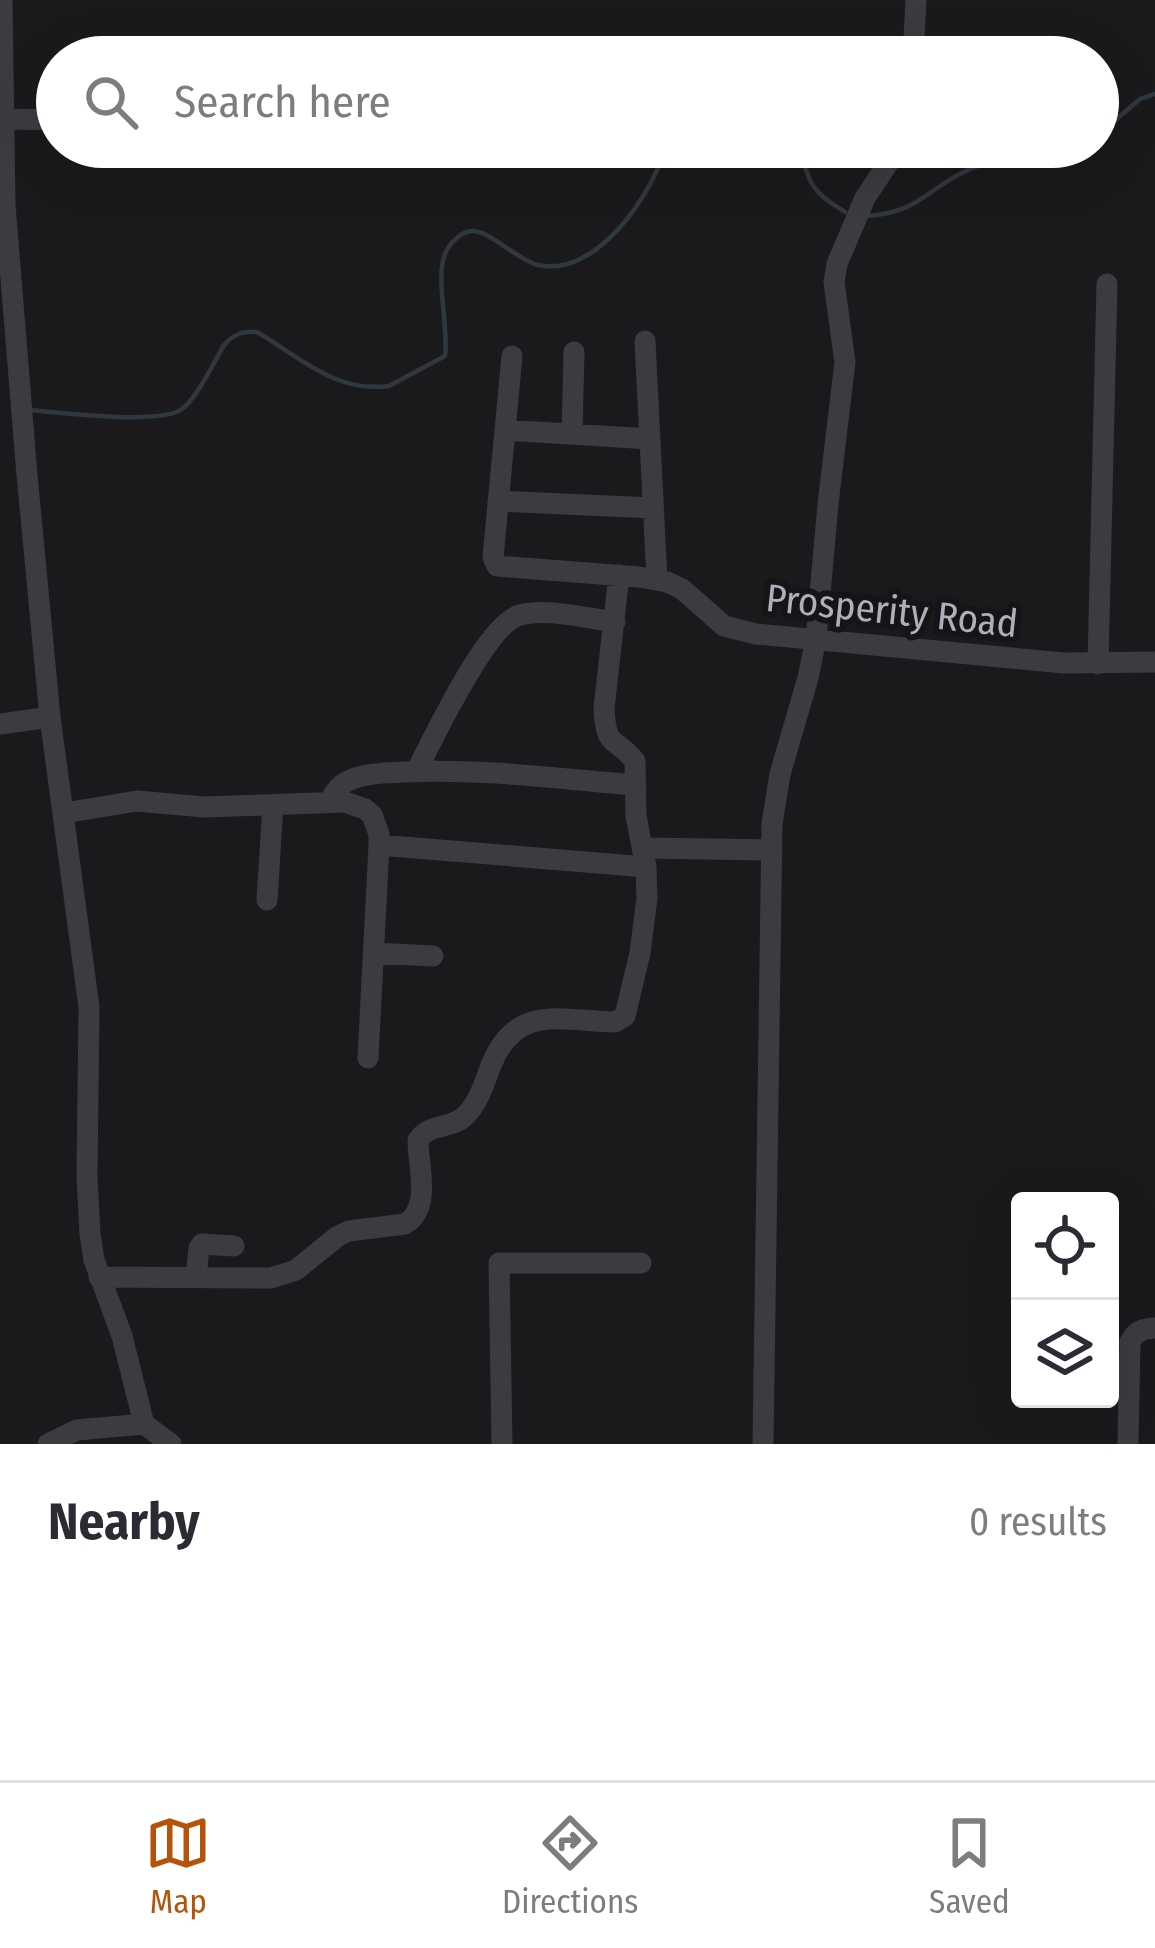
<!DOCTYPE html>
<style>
body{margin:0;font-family:"Fira Sans Condensed",sans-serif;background:#f7f7f7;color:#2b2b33}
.controls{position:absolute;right:36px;bottom:36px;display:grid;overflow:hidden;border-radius:12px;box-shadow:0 12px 48px #0002}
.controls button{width:108px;height:108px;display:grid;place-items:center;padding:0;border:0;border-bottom:3px solid #e1e1e2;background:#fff;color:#2b2b33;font:60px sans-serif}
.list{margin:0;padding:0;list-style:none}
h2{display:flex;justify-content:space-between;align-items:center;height:156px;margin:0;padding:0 48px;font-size:51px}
h2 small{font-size:39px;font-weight:400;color:#7c7c81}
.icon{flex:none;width:66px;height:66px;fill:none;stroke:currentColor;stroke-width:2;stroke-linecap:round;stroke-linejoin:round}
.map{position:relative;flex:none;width:1155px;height:1444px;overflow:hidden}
.search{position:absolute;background:#fff;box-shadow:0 12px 48px #0002;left:36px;right:36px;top:36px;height:132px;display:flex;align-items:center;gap:30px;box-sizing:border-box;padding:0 42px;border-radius:66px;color:#7c7c81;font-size:45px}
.sheet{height:336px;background:#fff}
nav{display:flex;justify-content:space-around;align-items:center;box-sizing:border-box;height:168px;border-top:3px solid #e1e1e2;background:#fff;font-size:33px;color:#7c7c81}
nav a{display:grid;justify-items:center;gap:6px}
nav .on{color:#b45309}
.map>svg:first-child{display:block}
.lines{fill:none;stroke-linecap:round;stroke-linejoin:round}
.stream{stroke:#30383f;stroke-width:4.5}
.minor{stroke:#3b3c41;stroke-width:21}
.labels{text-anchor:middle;stroke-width:12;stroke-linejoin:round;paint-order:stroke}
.street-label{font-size:39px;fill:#adb0ba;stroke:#151517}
</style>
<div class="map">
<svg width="1155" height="1444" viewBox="0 0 1155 1444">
<rect width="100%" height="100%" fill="#1a1a1c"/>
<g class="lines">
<path class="stream" d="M 718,57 L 757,47 L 778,57
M 1098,135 L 1140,99 L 1155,94
M 800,147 C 810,187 811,190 845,212
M 868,216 C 920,212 926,189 968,170 C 1003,154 1041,157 1077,147
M 30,410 C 60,413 160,425 182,409 C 197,398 214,362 224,345 C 234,334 242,331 257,332 C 300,357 335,393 389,386 L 445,356 C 449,328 435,278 445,254 C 449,244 460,232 472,231 C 489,230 517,260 538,265 C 597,278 652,194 666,147"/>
<path class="minor" d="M 2,0 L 5,205 L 27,475 L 50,717 L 89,1007 L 87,1177 L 90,1234 L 94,1260 L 122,1336 L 144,1424
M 913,57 L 916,0
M 4,119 L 57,120
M 645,341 L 657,580
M 512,356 L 493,557 L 497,566 L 639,577 L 667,582 L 682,589 L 724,626 L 756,634 L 1064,663 L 1155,662
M 505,430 L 650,439
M 572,434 L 574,352
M 498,501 L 653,508
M 1098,664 L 1107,284
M 0,724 L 50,717
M 416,772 C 433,739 487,623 520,615 C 549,608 585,618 615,622
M 330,801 C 334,792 339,785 348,781 C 364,773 385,773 403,772 C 480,768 559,779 636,785
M 64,813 L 137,801 L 204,807 L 345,802 L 365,809 L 372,815 L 379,834 L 379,845 L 368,1058
M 379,845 L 646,867
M 643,848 L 772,850
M 267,900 L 273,805
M 374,953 L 433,956
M 99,1277 L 271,1278 L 296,1270 L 338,1236 L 349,1231 L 405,1224 C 432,1208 418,1167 418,1140 C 430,1122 452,1130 466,1115 C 480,1101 485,1080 492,1063 C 517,1003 563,1021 615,1022 L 625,1016 L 640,953 L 647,898 L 646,867 L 636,816 L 635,761 C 614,735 606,750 604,708 L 619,575
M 196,1277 L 199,1248 L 202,1244 L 234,1246
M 144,1424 L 171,1444
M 48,1444 L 77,1430 L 144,1424
M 502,1444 L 499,1263 L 641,1263
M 763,1444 L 772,824 L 780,774 L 808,678 L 816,639 L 828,504 L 845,362 L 834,282 L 837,264 L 865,198 L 899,147
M 1128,1444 L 1130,1342 C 1136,1330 1143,1329 1155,1328"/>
</g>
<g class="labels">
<g class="street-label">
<text transform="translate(892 610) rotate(6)" y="14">Prosperity Road</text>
</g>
</g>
</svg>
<div class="controls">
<button><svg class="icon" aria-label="locate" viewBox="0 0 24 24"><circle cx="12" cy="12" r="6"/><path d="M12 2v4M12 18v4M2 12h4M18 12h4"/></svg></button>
<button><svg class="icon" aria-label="layers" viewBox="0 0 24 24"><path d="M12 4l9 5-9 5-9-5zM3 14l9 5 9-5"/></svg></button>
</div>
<div class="search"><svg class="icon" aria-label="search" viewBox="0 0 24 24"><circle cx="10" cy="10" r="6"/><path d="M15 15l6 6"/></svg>Search here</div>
</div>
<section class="sheet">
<h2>Nearby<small>0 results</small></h2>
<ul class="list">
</ul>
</section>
<nav>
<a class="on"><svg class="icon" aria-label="map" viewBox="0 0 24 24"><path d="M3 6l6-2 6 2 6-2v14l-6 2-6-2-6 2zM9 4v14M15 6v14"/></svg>Map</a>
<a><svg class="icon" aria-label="directions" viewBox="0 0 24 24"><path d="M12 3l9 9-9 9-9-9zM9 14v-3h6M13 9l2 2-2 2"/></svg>Directions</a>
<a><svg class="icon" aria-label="saved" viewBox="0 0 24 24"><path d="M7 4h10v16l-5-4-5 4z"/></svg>Saved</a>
</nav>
